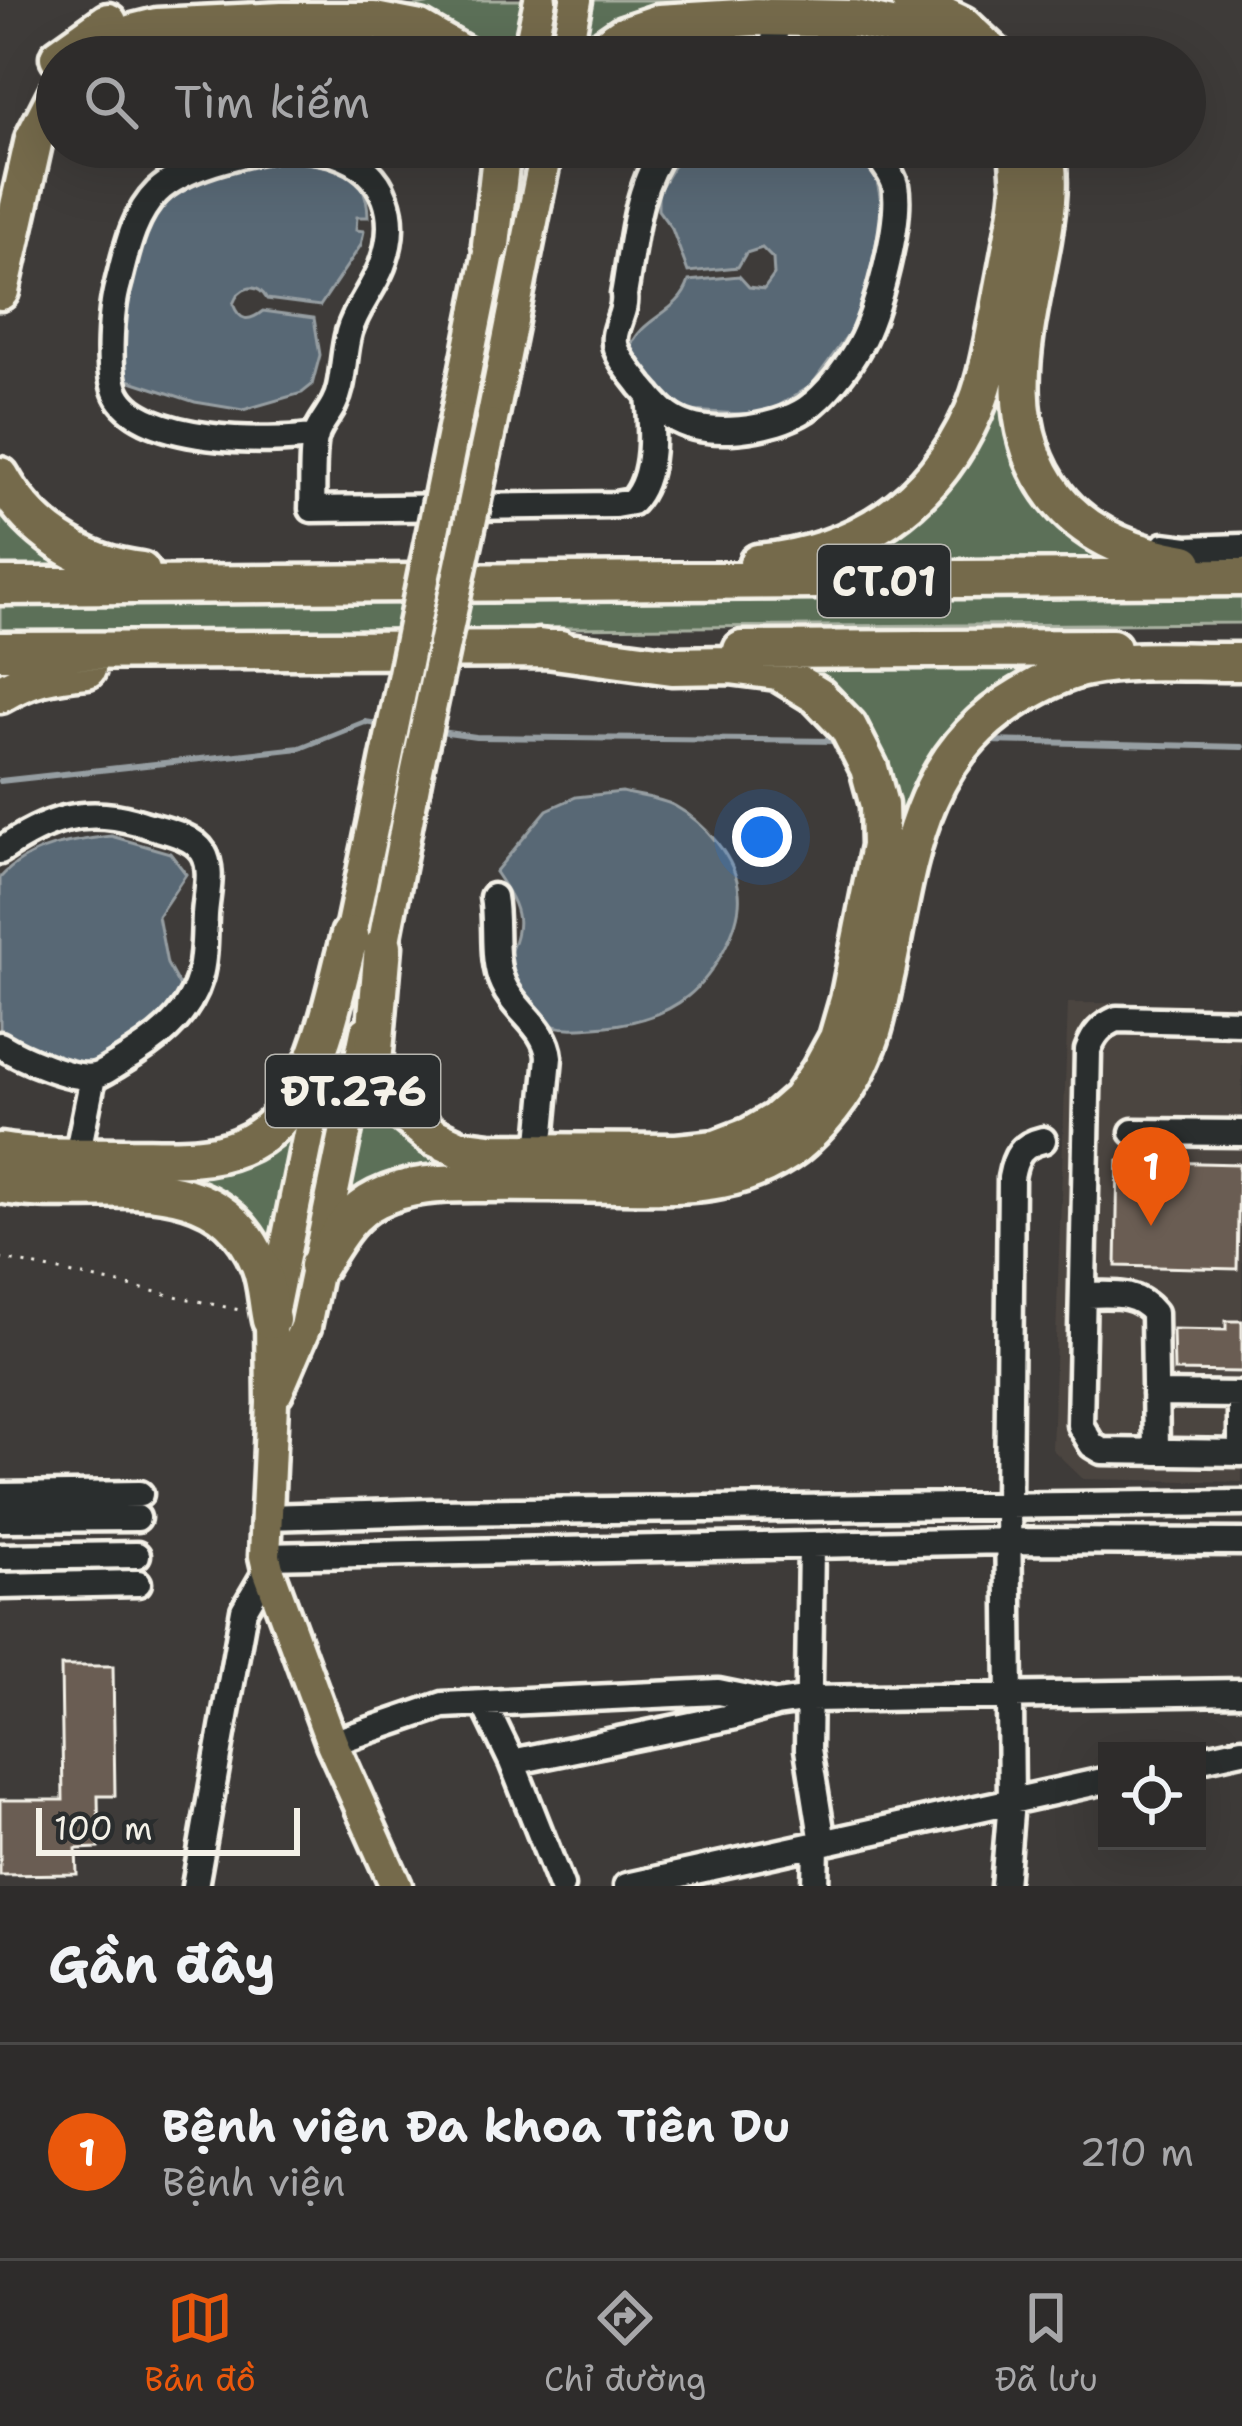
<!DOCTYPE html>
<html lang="vi">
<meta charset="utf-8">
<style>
body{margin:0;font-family:"Shantell Sans",sans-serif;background:#3a3837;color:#f1f3f6}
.controls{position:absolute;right:36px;bottom:36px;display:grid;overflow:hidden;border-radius:0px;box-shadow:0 12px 48px #0002}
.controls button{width:108px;height:108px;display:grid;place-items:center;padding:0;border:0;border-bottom:3px solid #494847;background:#2e2c2b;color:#f1f3f6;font:60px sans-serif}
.scale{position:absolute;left:36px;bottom:30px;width:264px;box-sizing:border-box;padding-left:12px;border:6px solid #f4f1e8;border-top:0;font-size:33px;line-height:42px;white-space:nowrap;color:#f4f1e8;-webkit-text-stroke:9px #2a2d2e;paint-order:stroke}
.you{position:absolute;left:762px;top:837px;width:42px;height:42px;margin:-30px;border:9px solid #fff;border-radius:50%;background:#1a73e8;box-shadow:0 0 0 18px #1a73e833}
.badge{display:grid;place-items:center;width:78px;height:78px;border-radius:50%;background:#ea580c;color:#fff;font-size:39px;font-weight:700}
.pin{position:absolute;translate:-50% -99px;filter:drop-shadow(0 3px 6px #0008)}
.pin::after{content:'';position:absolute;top:63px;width:42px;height:36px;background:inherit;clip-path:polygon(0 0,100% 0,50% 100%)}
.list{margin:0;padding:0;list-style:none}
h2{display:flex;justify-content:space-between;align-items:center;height:156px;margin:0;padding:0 48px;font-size:51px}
h2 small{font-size:39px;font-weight:400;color:#a7a7a9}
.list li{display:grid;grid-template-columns:78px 1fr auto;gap:36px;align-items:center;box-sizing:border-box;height:216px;padding:0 48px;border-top:3px solid #494847}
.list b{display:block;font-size:45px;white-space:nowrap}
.list p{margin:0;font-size:39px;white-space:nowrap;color:#a7a7a9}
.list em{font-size:39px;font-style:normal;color:#a7a7a9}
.icon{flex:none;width:66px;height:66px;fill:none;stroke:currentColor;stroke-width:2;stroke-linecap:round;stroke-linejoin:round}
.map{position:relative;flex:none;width:1242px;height:1886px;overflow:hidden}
.search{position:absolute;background:#2e2c2b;box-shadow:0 12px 48px #0002;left:36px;right:36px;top:36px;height:132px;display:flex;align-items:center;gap:30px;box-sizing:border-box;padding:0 42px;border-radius:66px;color:#a7a7a9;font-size:45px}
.sheet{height:372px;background:#2e2c2b}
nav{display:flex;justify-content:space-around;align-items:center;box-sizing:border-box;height:168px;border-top:3px solid #494847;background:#2e2c2b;font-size:33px;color:#a7a7a9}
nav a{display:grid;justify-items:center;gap:6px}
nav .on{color:#ea580c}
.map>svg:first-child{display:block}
.built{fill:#4c4540}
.green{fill:#5c6f59;stroke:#a8b0a0;stroke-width:3}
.water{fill:#586774;stroke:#969ea2;stroke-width:3}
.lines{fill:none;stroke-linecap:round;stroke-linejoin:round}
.stream{stroke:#969ea2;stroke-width:6}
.building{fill:#6b5d52;stroke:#f4f1e8;stroke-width:3}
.minor-casing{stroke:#f4f1e8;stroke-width:33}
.major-casing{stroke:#f4f1e8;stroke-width:39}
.highway-casing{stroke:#f4f1e8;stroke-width:45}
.path{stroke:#f4f1e8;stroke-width:3;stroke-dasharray:3 9;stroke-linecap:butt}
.minor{stroke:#2a2d2e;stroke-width:24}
.major{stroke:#746b4b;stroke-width:30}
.highway{stroke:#746b4b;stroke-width:36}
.major-bridge-casing{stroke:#f4f1e8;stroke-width:39;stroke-linecap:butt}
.major-bridge{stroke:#746b4b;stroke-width:30}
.labels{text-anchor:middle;stroke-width:10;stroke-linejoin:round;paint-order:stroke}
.shield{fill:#2a2d2e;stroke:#b7b6b0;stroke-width:3}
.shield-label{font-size:42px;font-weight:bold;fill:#f4f1e8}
</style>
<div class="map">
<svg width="1242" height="1886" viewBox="0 0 1242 1886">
<rect width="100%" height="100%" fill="#3e3b39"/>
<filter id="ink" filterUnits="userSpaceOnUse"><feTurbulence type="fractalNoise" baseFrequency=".00833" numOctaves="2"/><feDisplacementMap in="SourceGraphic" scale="24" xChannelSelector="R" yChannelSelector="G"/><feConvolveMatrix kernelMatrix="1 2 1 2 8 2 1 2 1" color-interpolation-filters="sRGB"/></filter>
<g filter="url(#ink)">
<path class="built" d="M 1068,1003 L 1242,1004 L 1242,1482 L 1083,1479 L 1052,1449 Z"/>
<path class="green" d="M 451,0 L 536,0 L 525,57 L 481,57 L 365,8 L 414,6 Z
M 584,0 L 710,0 L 712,6 L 575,46 Z
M 1001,380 C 1013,476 1033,526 1124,569 L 816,571 L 845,554 Z
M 0,492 L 99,572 L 0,572 Z
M 1242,593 L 1242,623 L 0,632 L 0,605 Z
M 1085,656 L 1030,673 L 897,853 L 888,765 L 858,716 L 778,660 Z
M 362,1069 L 493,1168 L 339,1209 Z
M 303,1115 L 275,1256 L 155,1176 Z"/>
<path class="water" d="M 691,147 L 846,147 L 876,177 L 883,211 L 861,316 L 811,386 L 770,411 L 741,414 L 689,411 L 666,396 L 629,351 C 640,316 679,315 689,281 L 739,276 L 749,287 L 764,289 L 774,275 L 773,259 L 762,248 L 746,253 L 738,267 L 688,272 L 672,229 L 658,210 L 658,192 L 676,162 Z
M 280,151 C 325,154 368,164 368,217 L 357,217 L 356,230 L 364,231 L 361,245 L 320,306 L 267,299 C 256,280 239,288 233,304 C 240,322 249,322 263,311 L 314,318 L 320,355 L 312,385 L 302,393 L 243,410 L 195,402 L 122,378 L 115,348 L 149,196 Z
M 622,792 C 638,796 660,798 675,806 C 704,822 736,858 739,892 C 743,925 713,976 688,996 C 661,1018 627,1025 594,1027 C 580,1028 561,1030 549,1024 C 525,1012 515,990 502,969 C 525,924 523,913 495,872 L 547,810 L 576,797 Z
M 111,836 L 170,853 L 186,874 L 158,916 L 167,964 L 185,996 C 165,1018 130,1062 99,1067 C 70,1071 27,1048 0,1037 L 0,878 C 29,846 70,841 111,836 Z"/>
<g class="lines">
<path class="stream" d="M 433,731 L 476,737 L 839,741
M 988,741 L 1242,747
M 0,781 L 300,748 L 365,722 L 384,725"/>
</g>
<path class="building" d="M 1118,1161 L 1239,1164 L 1237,1269 L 1116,1266 Z
M 1226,1321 L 1242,1321 L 1242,1372 L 1174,1371 L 1173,1329 L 1226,1330 Z
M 61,1666 L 113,1666 L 115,1796 L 98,1796 L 99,1848 L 76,1849 L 77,1874 L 0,1875 L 0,1800 L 63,1800 Z"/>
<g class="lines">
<defs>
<path id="minor" d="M 281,57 L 282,21
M 771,57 L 778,17
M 276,147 C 240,154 184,166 157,192 C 132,217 126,253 118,284 C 111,308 106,372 117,394 C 141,443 270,444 316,436
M 300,147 C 312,149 325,150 336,154 C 388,171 400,219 382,266 C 373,289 356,308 349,332 C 344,350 344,369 340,387 C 335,410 322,418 316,435 C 311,450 313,491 312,509 L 615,505 L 632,502 C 656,477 652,427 649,395
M 666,147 C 635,187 633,246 624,295 C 627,314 610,330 616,348 C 621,362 632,374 641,386 C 651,397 660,410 673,418 C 706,439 774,430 806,409 C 826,395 847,368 859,346 C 877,315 902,220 895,185 C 891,171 879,158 870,147
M 1164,546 L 1188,549 L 1242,547
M 0,851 C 45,820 83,806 137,822 C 157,829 191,833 203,852 C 214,870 206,895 205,915 C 204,936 205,958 199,979 C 187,1019 153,1043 119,1063 C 112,1067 103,1074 95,1076 C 73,1081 19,1057 0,1045
M 493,897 C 498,925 491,959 503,984 C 515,1012 546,1026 549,1057 L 540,1152
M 1242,1022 L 1117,1019 C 1101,1026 1094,1034 1088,1050 L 1080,1425 L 1092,1445 L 1102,1451 L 1242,1453
M 1133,1132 L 1242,1133
M 77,1156 L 93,1077
M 1083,1295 C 1110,1295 1136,1290 1154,1313 L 1156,1452
M 1155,1394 L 1242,1395
M 1241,1453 L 1241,1395
M 0,1496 L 140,1494
M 266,1517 L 432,1512 L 1242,1503
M 0,1519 L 137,1518
M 811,1545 L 808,1749 L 823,1843
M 265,1556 L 1009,1541 L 1242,1542
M 0,1557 L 137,1555
M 0,1586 L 138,1583
M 484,1704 L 512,1762 L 561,1886
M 332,1743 L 443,1705 L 718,1692 L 772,1703
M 1197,1760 L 1242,1750
M 512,1762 L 735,1716 L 776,1704 L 810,1699 L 1242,1692
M 195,1886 L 244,1610 L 268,1569
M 627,1886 L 1107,1780
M 815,1886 L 816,1845
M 1004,1886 L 1011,1801 L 1008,1506 L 1011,1178 C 1015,1156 1021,1145 1043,1140"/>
<path id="major" d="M 528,57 L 540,0
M 565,57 L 576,0
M 456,418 L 495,223
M 491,425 L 547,147
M 346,954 L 384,772
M 379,967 L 416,775
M 324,1060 L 271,1320 L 272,1403 L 265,1556 L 268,1569 L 332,1743 L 396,1886
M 277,1392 L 305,1327 L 366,1032"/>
<path id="highway" d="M 910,0 L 962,25 L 996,57
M 59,57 L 108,22
M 92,57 L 133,33 L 157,27 L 282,21 L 374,21 L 420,30 L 467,57
M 591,57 L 623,35 L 659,23 L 756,17 L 856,19 L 905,30 L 944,49 L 953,57
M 1044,147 C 1051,177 1047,208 1042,239 C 1027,326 996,420 1056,497 C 1087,537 1136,555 1185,563
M 491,245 L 502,147
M 0,291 L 34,139 L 57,94
M 0,476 C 29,529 80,564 141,571
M 758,563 C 857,554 932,504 973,413 C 987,382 992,347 999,314 C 1006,278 1013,242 1019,205 L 1021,187 L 1018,147
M 0,586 L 1242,577
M 742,650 L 1112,648
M 0,651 L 560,649
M 0,694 C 30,676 53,672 87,669
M 383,946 L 373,1063 L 384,1089 L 404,1113 L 432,1136 L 458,1148 L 490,1152 L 677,1153 L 716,1149 L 750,1136 L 776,1121 L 800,1100 L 820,1071 L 838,1038 L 849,1000 L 880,846 L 879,805 L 869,768 L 848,727 L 818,696 L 777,671 L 730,665 L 672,666 L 539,648
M 0,1152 C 42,1159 87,1156 129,1157 C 165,1157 206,1161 239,1147 C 316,1117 330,1006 350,935
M 0,1184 C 89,1202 216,1155 260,1265 C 267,1282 267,1302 271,1320
M 318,1266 C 334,1241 348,1213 377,1199 C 407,1184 442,1183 475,1183 C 524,1182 572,1183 621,1184 C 654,1184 688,1186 721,1179 C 748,1174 783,1158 802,1140 C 830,1114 851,1086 865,1051 C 876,1026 880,998 886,972 C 908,865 916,756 1020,696 C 1040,684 1064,671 1087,667 C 1136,657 1192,663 1242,662"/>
</defs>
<use href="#minor" class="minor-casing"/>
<use href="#major" class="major-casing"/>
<use href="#highway" class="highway-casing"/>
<path class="path" d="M 0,1258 L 244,1311"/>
<use href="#minor" class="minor"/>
<use href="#major" class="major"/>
<use href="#highway" class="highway"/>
<defs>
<path id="major-bridge" d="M 384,772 L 456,418
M 416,775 L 491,425"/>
</defs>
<use href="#major-bridge" class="major-bridge-casing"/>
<use href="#major-bridge" class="major-bridge"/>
</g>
</g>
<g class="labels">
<g class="shield">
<rect x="818" y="545" width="132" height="72" rx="9"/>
<rect x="266" y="1055" width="174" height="72" rx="9"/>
</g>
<g class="shield-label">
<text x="884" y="596">CT.01</text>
<text x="353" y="1106">ĐT.276</text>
</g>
</g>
</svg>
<div class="controls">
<button><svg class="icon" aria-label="locate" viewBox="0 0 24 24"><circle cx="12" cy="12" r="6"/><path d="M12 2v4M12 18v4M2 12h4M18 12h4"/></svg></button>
</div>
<div class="scale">100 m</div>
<div class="you"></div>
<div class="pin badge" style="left:1151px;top:1226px">1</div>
<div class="search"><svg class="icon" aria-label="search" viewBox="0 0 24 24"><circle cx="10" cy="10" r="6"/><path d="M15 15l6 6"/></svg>Tìm kiếm</div>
</div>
<section class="sheet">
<h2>Gần đây<small></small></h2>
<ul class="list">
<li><span class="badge">1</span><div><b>Bệnh viện Đa khoa Tiên Du</b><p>Bệnh viện</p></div><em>210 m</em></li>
</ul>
</section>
<nav>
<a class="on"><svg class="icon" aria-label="map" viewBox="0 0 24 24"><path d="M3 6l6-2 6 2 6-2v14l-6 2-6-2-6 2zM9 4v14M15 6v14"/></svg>Bản đồ</a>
<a><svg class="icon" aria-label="directions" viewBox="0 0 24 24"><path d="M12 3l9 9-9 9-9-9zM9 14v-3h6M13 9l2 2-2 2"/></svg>Chỉ đường</a>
<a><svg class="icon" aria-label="saved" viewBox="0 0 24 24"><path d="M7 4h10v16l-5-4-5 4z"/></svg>Đã lưu</a>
</nav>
